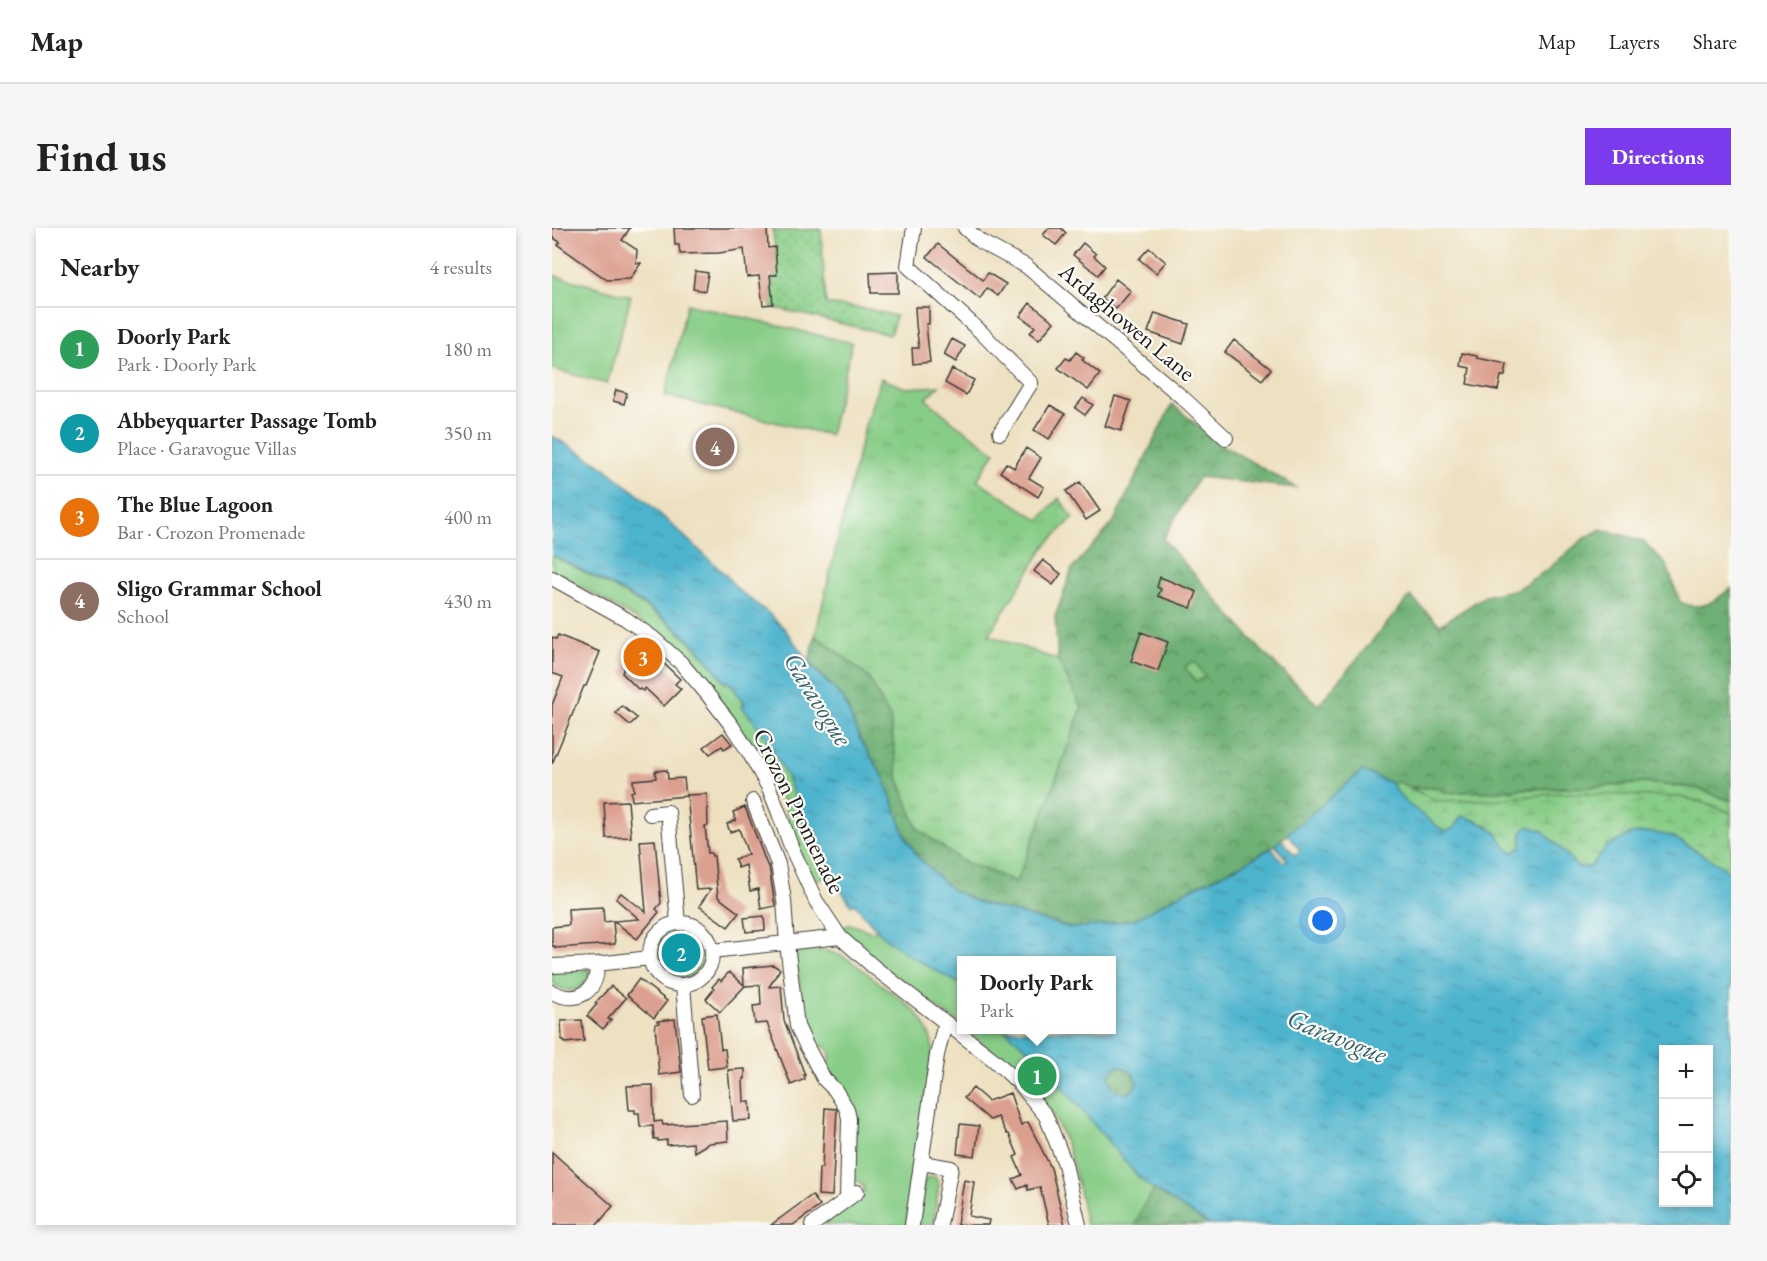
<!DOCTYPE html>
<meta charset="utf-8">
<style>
body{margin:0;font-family:"EB Garamond",serif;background:#f6f6f6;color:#222}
.controls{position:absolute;right:18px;bottom:18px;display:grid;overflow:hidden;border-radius:0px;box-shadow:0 3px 9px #0003}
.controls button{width:54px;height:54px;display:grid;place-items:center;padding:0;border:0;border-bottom:2px solid #e0e0e0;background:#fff;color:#222;font:30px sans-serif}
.you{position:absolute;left:771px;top:693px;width:21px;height:21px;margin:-15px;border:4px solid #fff;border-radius:50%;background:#1a73e8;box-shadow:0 0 0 9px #1a73e833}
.badge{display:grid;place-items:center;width:39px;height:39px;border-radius:50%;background:#7c3aed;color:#fff;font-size:20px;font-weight:700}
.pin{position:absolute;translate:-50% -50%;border:3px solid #fff;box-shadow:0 2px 6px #0006}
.popup{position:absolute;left:405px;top:728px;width:159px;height:78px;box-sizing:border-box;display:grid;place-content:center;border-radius:0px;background:#fff;filter:drop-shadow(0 2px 4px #0005);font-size:20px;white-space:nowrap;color:#767676}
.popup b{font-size:22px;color:#222}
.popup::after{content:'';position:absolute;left:50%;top:100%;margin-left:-12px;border:12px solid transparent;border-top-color:#fff}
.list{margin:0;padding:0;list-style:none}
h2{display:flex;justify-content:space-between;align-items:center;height:78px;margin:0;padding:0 24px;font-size:26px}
h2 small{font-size:20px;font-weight:400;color:#767676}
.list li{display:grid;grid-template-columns:39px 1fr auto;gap:18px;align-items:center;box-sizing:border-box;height:84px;padding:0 24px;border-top:2px solid #e0e0e0}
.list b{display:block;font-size:22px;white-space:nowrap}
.list p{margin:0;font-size:20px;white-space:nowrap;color:#767676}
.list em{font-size:20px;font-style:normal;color:#767676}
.icon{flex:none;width:33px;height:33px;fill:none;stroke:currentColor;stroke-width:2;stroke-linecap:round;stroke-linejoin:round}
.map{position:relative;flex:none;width:1179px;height:997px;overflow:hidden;border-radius:0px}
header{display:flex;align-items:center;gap:36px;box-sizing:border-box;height:84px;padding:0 30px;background:#fff;border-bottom:2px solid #e0e0e0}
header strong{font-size:28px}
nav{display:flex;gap:33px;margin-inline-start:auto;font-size:21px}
.intro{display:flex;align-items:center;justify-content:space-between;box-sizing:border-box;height:144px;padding:0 36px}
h1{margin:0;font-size:42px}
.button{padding:15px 27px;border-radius:0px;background:#7c3aed;color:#fff;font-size:21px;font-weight:700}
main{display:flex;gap:36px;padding:0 36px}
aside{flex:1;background:#fff;border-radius:0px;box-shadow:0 3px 9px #0003}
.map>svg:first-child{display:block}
.grass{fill:url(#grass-tufts);stroke:#527452;stroke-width:1.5}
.forest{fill:url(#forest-crowns);stroke:#456648;stroke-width:1.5}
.wetland{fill:url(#wetland-marsh);stroke:#527452;stroke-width:1.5}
.park{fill:#88cd87;stroke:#527452;stroke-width:1.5}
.garden{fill:url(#garden-dots);stroke:#527452;stroke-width:1.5}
.water{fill:url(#water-ripples);stroke:#356874;stroke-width:1.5;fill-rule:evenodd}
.building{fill:#db9f8f}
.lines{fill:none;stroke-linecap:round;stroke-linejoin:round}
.minor-casing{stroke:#3c3a35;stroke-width:16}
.minor{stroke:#fff;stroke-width:14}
.labels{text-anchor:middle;stroke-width:4.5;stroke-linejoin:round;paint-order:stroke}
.street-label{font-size:24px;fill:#1c1c1c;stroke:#fdfcf7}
.water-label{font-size:26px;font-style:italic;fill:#32606c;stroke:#fdfcf7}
</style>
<header>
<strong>Map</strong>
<nav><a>Map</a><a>Layers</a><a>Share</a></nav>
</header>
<div class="intro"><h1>Find us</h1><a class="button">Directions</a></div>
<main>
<aside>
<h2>Nearby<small>4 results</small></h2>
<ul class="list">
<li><span class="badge" style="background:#2e9e5b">1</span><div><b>Doorly Park</b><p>Park · Doorly Park</p></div><em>180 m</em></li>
<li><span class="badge" style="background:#0f9aa8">2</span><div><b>Abbeyquarter Passage Tomb</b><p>Place · Garavogue Villas</p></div><em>350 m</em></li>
<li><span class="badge" style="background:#e8710a">3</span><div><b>The Blue Lagoon</b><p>Bar · Crozon Promenade</p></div><em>400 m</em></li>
<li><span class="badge" style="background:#8d6e63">4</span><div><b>Sligo Grammar School</b><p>School</p></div><em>430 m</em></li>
</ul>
</aside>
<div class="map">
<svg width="1179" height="997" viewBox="0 0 1179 997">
<defs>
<pattern id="grass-tufts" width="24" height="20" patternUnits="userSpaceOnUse" patternTransform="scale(1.5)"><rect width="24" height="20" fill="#88cd87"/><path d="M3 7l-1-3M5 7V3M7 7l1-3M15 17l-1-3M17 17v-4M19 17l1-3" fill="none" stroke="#75af74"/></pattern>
<pattern id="forest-crowns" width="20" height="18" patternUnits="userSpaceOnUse" patternTransform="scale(1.5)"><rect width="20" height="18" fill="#6eb074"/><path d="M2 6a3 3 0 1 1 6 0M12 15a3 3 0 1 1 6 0" fill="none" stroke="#5a8e5e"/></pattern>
<pattern id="wetland-marsh" width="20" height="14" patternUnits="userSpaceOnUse" patternTransform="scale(1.5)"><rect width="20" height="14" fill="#88cd87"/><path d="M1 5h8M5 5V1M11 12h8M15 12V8" fill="none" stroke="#75af74"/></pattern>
<pattern id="garden-dots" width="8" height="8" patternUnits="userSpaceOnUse" patternTransform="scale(1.5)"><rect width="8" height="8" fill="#88cd87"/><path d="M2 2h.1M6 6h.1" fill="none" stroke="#75af74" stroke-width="1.8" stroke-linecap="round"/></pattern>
<pattern id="water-ripples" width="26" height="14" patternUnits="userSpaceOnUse" patternTransform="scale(1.5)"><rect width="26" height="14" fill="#4eb4cd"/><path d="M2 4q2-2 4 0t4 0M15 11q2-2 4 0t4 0" fill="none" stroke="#4092a6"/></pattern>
</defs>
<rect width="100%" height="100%" fill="#fdfcf7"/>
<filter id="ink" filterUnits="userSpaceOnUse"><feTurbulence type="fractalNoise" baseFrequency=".0167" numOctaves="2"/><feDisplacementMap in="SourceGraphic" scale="12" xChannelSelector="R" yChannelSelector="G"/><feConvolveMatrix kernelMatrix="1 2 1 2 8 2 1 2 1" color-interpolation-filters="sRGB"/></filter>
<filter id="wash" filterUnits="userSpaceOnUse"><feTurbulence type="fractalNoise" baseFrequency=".008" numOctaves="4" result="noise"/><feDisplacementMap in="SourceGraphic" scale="24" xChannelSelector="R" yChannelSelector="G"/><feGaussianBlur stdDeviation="1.35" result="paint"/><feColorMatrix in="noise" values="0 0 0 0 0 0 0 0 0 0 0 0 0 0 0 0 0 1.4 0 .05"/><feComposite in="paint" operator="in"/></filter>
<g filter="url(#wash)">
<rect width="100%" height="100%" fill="#eee1c2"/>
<path class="grass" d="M 329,150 L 353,160 L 387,158 L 374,171 L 400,193 L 443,224 L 425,252 L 487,292 L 507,270 L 521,290 L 493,318 L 437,407 L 506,432 L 530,479 L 488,595 L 464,654 L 408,632 L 365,600 L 346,549 L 338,490 L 317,450 L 283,422 L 263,408 L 313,197 Z
M 1093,555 L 1145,560 L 1179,573 L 1179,646 L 970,604 L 844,561 L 884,559 L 896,565 L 924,563 L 935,564 L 967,561 L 1042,559 Z"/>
<path class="forest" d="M 620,176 L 665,214 L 745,260 L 647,249 L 611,311 L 710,423 L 766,477 L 858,368 L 888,397 L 933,368 L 965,361 L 995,342 L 1031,311 L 1049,301 L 1091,313 L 1115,338 L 1128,374 C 1150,384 1162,374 1179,360 L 1179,573 L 1145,560 L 1093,555 L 1042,559 L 967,561 L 935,564 L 924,563 L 896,565 L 884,559 L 844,561 L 810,543 L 723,617 L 691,636 L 636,662 L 583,691 L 551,697 L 519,700 L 425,674 L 400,662 L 387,650 L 366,629 L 353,607 L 331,548 L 308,511 L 291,470 L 257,434 L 263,408 L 283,422 L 317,450 L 338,490 L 346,549 L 365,600 L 408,632 L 464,654 L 488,595 L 530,480 L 506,432 L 503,389 L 520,341 L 561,295 Z
M 567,838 C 577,841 581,844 585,854 L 581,862 L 573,866 L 559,860 L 557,848 L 561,841 Z
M 603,961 L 658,997 L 583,997 L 591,978 Z"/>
<path class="wetland" d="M 847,554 L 884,573 L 950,571 L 1008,565 L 1128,569 L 1152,574 L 1179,585 L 1179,958 L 1156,822 L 1112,822 L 1038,639 L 1025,639 L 961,625 L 953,621 L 896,613 L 831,559 Z"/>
<path class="park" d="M 0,47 L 79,68 L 55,156 L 0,141 Z
M 135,76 L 300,115 L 278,207 L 113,168 Z
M 0,327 C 69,364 126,388 173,455 L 176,453 L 193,476 L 190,478 L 215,511 L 236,551 L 264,621 L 267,620 L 279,647 L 262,654 L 242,611 L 231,575 L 204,522 L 175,482 L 132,429 L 86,392 L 0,342 Z
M 642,433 L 653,448 L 644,454 L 633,439 Z
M 298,696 L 320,704 L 324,701 C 349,724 380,739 410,757 L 410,798 L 315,727 L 289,701 Z
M103 726a26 26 0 1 1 52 0a26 26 0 1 1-52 0Z
M 248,721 C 288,718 306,738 334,760 C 358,778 375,788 381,820 L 354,997 L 273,997 L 276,992 L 311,966 C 314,956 307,953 298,951 L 303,894 L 278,851 L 279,843 L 273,839 L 278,830 C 278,821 272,816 263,817 L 253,793 L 246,742 L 241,738 L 240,725 Z
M 38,742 C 35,763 13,770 0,753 L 0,744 Z
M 414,802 L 455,802 L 454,803 L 483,827 L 588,951 L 603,961 L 591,978 L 583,997 L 534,997 C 527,962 520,917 500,887 C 494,878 485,870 478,863 C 457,841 437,821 414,802 Z
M 377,949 L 383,949 L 387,956 L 381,997 L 365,997 L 372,953 Z"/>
<path class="garden" d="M 220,0 L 222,0 L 223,3 L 269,1 L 274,76 L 316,81 L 344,88 L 338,107 L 219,79 L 223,19 Z"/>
<path class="water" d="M 0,208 L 48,236 L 93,272 L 173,346 L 185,361 L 214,383 L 232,400 L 261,440 L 291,470 L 308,511 L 331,548 L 353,607 L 366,629 L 400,662 L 425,674 L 519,700 L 551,697 L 583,691 L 636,662 L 691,636 L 719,620 L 732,635 L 735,632 L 723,617 L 729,611 L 743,627 L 748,622 L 735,606 L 810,543 L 838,554 L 852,573 L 893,604 L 902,600 L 909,588 C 919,590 939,598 945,606 C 951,614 952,620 961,624 L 970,619 L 970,604 L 976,598 L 991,603 L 1019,631 L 1025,639 L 1038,639 L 1055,618 L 1079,606 L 1097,604 L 1120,608 L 1171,639 L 1179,646 L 1179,997 L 658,997 L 598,959 L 588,951 L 483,827 L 454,803 L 455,802 L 560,802 L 560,732 L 410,732 L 410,757 C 386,743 359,731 337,713 C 324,702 313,688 302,675 L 299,677 L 279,647 L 267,621 L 263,622 L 236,551 L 215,511 L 190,478 L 193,475 L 176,453 L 173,455 C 162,439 149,423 134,409 C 96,373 46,351 0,327 ZM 1112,822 L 1156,822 L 1156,974 L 1112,974 ZM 567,838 C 577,841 581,844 585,854 L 581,862 L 573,866 L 560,860 L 557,848 L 561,841 Z"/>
<g id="blocks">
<path class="building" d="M 0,0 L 78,0 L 70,12 L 85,22 L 84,35 L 89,35 L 78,51 L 55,52 L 6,17 L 8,14 L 0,9 Z
M 122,0 L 215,0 L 216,20 L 223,19 L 225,47 L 218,47 L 221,76 L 211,77 L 207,48 L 195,49 L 192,21 L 167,25 L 128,26 L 127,17 L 123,17 Z
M 497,0 L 509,0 L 514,5 L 504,17 L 491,7 Z
M 531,15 L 544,26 L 542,28 L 553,38 L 546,47 L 521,27 Z
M 386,16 L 431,52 L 436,45 L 454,56 L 446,68 L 435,60 L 428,71 L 375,29 Z
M 597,20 L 614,34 L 604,45 L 587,31 Z
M 143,43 L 156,45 L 153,63 L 141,61 Z
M 346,44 L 346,65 L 319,65 L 318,45 Z
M 564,51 L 579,63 L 564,81 L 550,70 Z
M 478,75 L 502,94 L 487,112 L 478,105 L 483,99 L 468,88 Z
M 363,79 L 377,79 L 377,96 L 374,96 L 378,134 L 361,136 L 360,120 L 367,120 L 364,96 Z
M 603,85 L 637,96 L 631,116 L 596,104 Z
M 400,111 L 413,118 L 404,134 L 392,127 Z
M 682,112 L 719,141 L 710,152 L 673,124 Z
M 524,124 L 532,130 L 530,132 L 548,146 L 536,162 L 506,140 L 514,130 L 518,132 Z
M 910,125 L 925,128 L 925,130 L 955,136 L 953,148 L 949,148 L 946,162 L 915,156 L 918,140 L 908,138 Z
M 400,141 L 422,152 L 414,167 L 393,155 Z
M 64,162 L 75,165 L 72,176 L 61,173 Z
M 563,168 L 579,173 L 569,203 L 553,198 Z
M 531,170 L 541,177 L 533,187 L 523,180 Z
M 498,177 L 513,186 L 497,211 L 482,202 Z
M 474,220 L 489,230 L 477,250 L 492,259 L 486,269 L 448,244 L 454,235 L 462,240 Z
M 528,254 L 548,283 L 534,292 L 514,263 Z
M 491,332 L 509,346 L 501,357 L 482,343 Z
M 608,349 L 645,364 L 639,380 L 606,368 L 609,361 L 605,359 Z
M 589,404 L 616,414 L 606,443 L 579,433 Z
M 6,407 L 48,424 L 34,458 L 32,458 L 0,536 L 0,477 L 11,449 L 0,445 L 0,409 L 4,411 Z
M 85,410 L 128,451 L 123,456 L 129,461 L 112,478 L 93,460 L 91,463 L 88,461 L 87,462 L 70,445 Z
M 70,478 L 85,490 L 78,497 L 64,485 Z
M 171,505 L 180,516 L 172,521 L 170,518 L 158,526 L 152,519 Z
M 115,542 L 116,551 L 132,550 L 134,568 L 80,573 L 79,564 L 82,563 L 81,552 L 104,550 L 103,543 Z
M 155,566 L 156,598 L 153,598 L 156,625 L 159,625 L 160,628 L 162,628 L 166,669 L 187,685 L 176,699 L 147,678 L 159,661 L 144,662 L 135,567 Z
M 76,573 L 79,609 L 54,610 L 52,574 Z
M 193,579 L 215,637 L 217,638 L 223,678 L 209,681 L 206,661 L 198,663 L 194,637 L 186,640 L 183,631 L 196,626 L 187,601 L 178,604 L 175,596 L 184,592 L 181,584 Z
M 103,612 L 109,675 L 104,681 L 107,684 L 85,711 L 62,693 L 87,691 L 64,671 L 69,665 L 94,684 L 88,613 Z
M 51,679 L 52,694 L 61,693 L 63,716 L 3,720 L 3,718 L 0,718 L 0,699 L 17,697 L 16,681 Z
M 212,688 L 213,702 L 194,704 L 192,690 Z
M 221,737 L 228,741 L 217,759 L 229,758 L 232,792 L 253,847 L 252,847 L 253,851 L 239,857 L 215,795 L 203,796 L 201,778 L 209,777 L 208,757 L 193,758 L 168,784 L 154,771 L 162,761 L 160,759 L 167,751 L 169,753 L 177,744 L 192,757 L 191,740 Z
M 87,751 L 115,773 L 102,790 L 75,767 Z
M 59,758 L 74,770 L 56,791 L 59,792 L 51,801 L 35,788 L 45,776 L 43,775 Z
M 165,786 L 169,821 L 173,821 L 175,839 L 156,841 L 150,788 Z
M 123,791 L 129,844 L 107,847 L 103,796 L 107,795 L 105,793 Z
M 30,792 L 32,813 L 13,815 L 12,812 L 10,812 L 9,793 Z
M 193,841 L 193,851 L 191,851 L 192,874 L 198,874 L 199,892 L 181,893 L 176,842 Z
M 101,857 L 102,894 L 110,893 L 111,897 L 175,893 L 176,913 L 157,915 L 142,924 L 141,915 L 115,917 L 115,912 L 106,913 L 106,911 L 102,911 L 101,898 L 88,899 L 87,885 L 83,885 L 83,882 L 77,882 L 75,858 Z
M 421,860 L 436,873 L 458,865 L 469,897 L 476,894 L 499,940 L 513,997 L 497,997 L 488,959 L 476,962 L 475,957 L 466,961 L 461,951 L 470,947 L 462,929 L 466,927 L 457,906 L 455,906 L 446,889 L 438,892 L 412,870 Z
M 273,880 L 285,881 L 280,968 L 266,967 L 267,940 L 270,940 Z
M 408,896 L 427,898 L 423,928 L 405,926 Z
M 0,924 L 61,978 L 45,997 L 0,997 Z
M 412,952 L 422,954 L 417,988 L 437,992 L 436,997 L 405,997 Z
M 260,967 L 268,978 L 241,997 L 219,997 Z"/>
</g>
</g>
<g filter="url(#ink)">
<use href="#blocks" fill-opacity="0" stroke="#3c3a35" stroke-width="1.5"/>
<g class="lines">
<defs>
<path id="minor" d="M 362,0 L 356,38 L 429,104 L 479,155 L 448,205
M 413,0 L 429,14 L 474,38 L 631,170 L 674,210
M 0,350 L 74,391 L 101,410 L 129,435 L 156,467 L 180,498 L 198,526 L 217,560 L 227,585 L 240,621 L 264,673 L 288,709 L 323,740 L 442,832 L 467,855 L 494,888 L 513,936 L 527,997
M 201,573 L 226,636 L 232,672 L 235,716 L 245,798 L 254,817 L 272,851 L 283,862 L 295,881 L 297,891 L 295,970
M 98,586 L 116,584 L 126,695
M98 726a31 31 0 1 1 62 0a31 31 0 1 1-62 0Z
M 160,723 L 288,709
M 0,738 L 45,736 L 98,730
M 131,757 L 140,867
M 0,764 C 25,777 46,764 45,736
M 370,935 L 399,940 L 388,997
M 260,997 L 305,964
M 360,997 L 385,827 L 391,803 L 395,796"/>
</defs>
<use href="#minor" class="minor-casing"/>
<use href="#minor" class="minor"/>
</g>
</g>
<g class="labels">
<g class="street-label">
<text transform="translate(575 94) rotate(40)" y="8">Ardaghowen Lane</text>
<text transform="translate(247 583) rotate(64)" y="8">Crozon Promenade</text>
</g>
<g class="water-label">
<text transform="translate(266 471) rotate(58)" y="9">Garavogue</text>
<text transform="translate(785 808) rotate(22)" y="9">Garavogue</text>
</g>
</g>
</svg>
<div class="controls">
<button>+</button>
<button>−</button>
<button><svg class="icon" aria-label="locate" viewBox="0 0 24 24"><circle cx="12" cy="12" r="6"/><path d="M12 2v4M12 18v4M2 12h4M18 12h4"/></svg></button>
</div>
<div class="you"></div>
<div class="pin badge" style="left:485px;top:848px;background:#2e9e5b">1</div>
<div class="popup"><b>Doorly Park</b>Park</div>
<div class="pin badge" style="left:129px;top:725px;background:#0f9aa8">2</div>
<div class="pin badge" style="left:91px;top:429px;background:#e8710a">3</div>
<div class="pin badge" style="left:163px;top:219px;background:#8d6e63">4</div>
</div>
</main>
